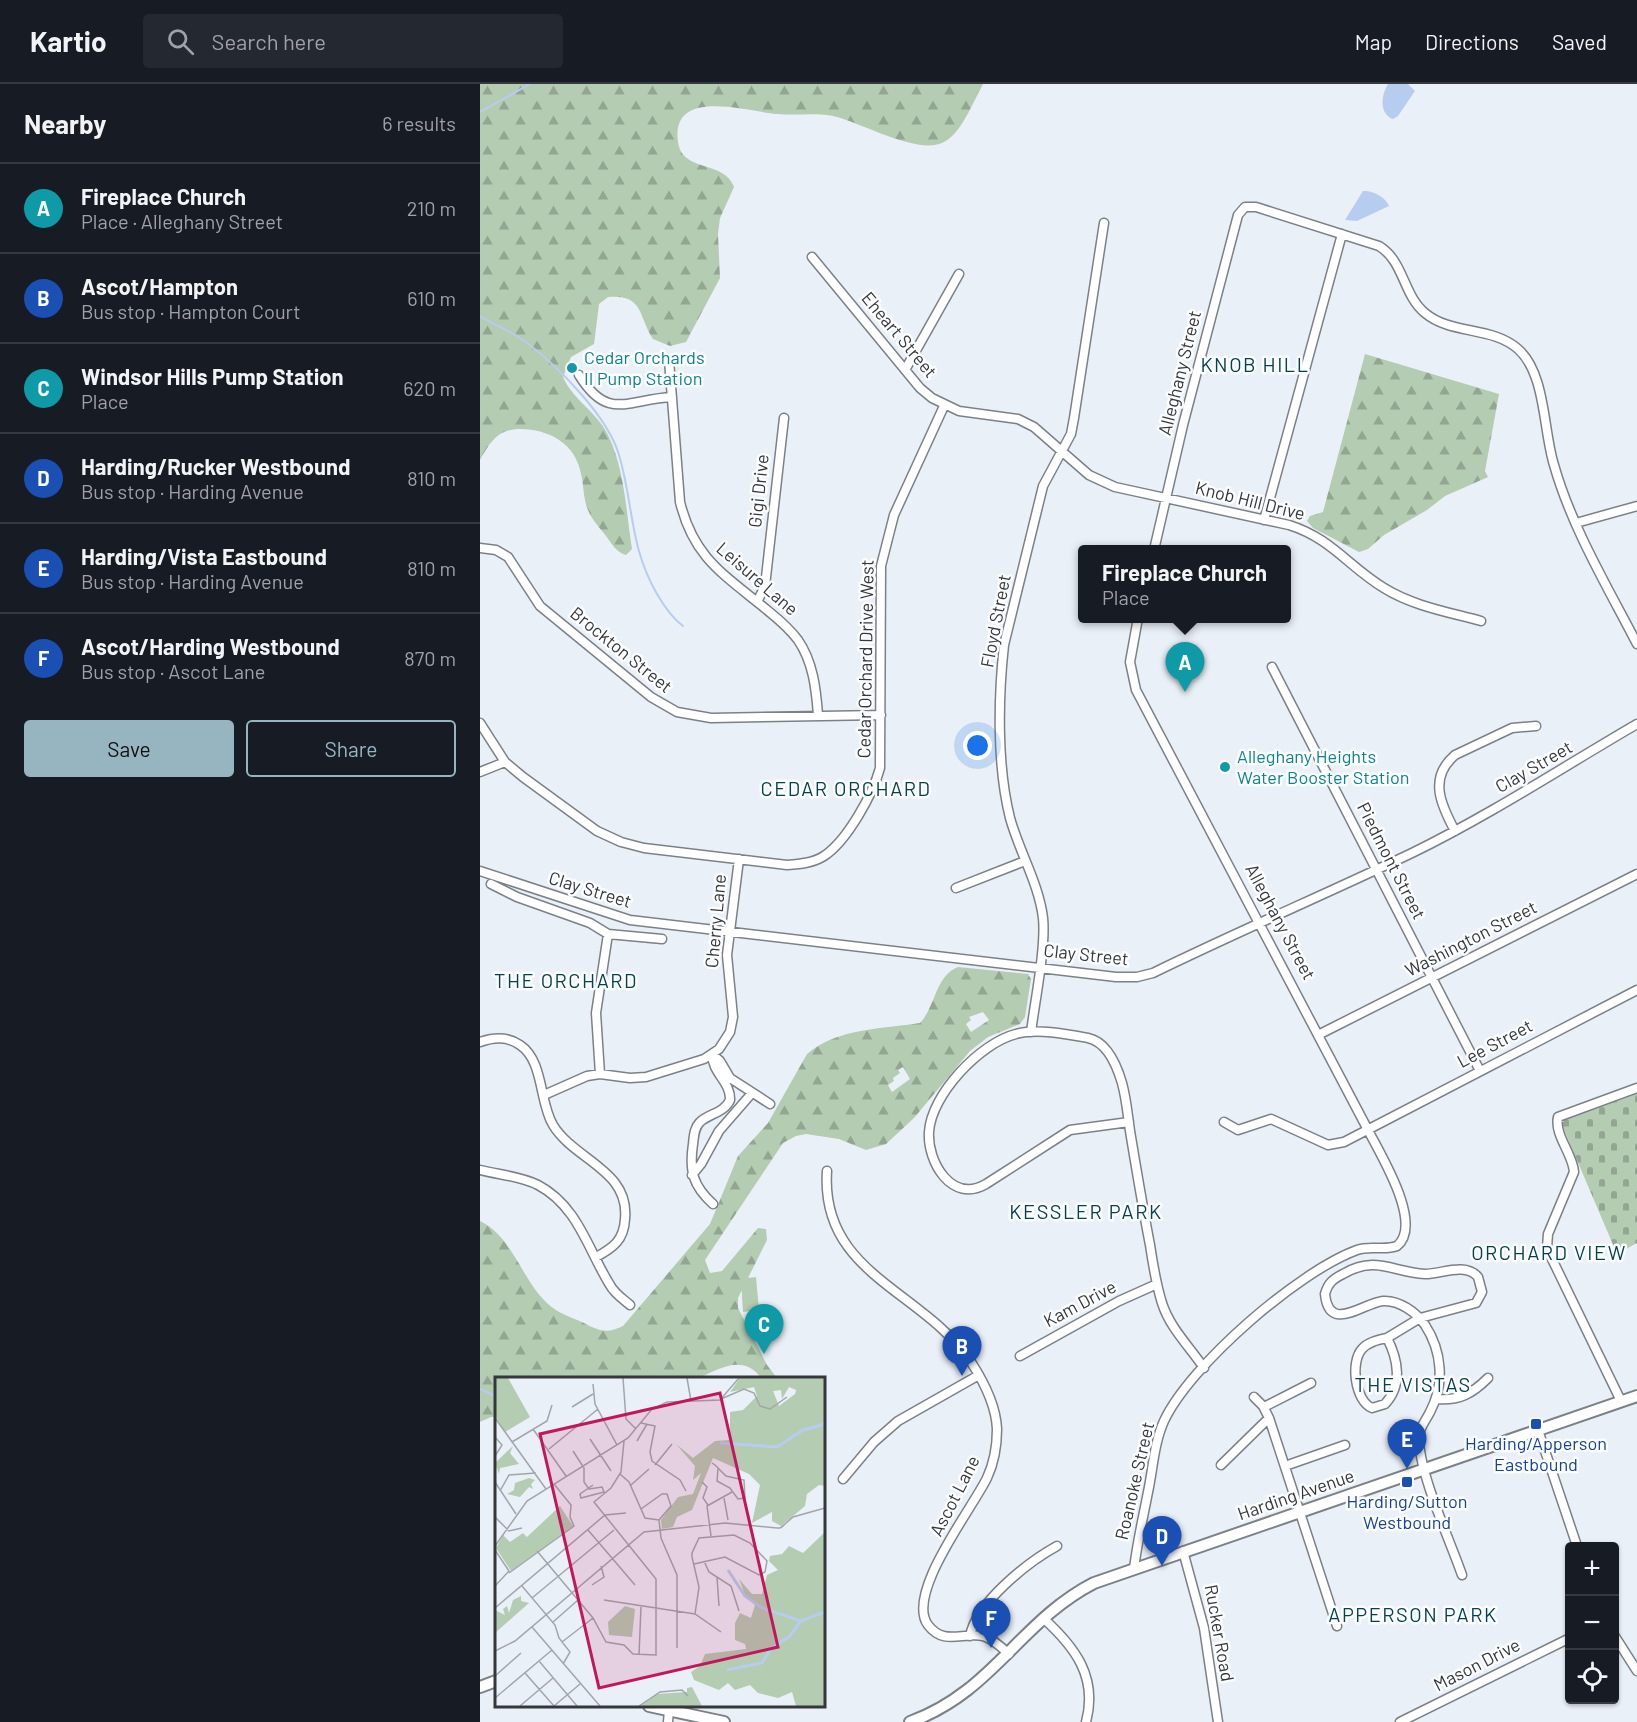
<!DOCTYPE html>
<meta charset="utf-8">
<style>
body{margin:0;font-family:Barlow,sans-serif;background:#242831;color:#f1f3f6}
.controls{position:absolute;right:18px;bottom:18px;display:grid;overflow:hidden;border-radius:6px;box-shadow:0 2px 4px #0004}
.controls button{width:54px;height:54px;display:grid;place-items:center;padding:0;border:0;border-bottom:2px solid #363941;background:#171b24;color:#f1f3f6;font:30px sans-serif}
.you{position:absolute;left:498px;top:662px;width:21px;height:21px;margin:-15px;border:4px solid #fff;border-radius:50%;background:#1a73e8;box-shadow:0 0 0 9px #1a73e833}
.badge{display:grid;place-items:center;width:39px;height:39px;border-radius:50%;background:#97b5c0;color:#fff;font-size:20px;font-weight:700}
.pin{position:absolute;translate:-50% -50px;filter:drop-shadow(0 2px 3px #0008)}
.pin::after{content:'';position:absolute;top:32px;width:21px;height:18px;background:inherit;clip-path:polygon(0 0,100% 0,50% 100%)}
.popup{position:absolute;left:598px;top:461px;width:213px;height:78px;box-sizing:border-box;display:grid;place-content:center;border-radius:6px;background:#171b24;filter:drop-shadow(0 2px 4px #0005);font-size:20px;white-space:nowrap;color:#9ea1a6}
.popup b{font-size:22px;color:#f1f3f6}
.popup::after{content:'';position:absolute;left:50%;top:100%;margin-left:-12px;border:12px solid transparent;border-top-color:#171b24}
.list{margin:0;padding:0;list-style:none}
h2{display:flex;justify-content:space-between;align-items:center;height:78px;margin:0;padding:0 24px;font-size:26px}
h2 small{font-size:20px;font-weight:400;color:#9ea1a6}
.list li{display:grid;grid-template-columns:39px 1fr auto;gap:18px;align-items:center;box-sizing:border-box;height:90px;padding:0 24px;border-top:2px solid #363941}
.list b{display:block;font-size:22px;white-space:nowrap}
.list p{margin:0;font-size:20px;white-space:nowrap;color:#9ea1a6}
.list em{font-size:20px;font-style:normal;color:#9ea1a6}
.actions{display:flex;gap:12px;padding:18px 24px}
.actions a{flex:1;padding:14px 0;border:2px solid #97b5c0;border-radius:6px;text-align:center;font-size:21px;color:#97b5c0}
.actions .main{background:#97b5c0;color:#111}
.icon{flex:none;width:33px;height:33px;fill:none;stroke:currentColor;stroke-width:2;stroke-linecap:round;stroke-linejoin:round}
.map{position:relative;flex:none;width:1157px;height:1638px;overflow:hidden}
header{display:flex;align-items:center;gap:36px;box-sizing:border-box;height:84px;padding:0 30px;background:#171b24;border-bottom:2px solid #363941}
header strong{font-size:28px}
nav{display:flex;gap:33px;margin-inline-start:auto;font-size:21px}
.search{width:420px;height:54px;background:#242831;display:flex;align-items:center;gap:15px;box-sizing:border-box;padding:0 21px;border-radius:6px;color:#9ea1a6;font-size:22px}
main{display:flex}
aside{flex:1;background:#171b24}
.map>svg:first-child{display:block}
.green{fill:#b4ccb2}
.forest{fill:url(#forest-firs);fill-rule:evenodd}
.cemetery{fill:url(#cemetery-stones)}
.water{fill:#b7cdef}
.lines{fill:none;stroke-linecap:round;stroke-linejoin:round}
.stream{stroke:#b7cdef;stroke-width:2}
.minor-casing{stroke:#7c8187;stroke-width:11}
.major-casing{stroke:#7c8187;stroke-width:14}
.minor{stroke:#fff;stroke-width:8}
.major{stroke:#fff;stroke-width:10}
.culture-dot{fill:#0f9aa8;stroke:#fbfdfe;stroke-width:2}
.transit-dot{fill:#1a4fb4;stroke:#fbfdfe;stroke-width:2}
.labels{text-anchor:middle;stroke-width:5;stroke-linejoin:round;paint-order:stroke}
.street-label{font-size:18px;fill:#35373a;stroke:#fbfdfe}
.culture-label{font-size:18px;fill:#0d838f;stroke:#fbfdfe;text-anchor:start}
.transit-label{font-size:18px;fill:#164399;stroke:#fbfdfe}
.neighbourhood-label{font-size:20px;letter-spacing:1.5px;fill:#05414f;stroke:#fbfdfe}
.inset-river{fill:none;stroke:#b7cdef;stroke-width:3}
.inset-road{fill:none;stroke:#a2a6ab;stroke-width:1.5}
.view{fill:#c2185b;fill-opacity:0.15;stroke:#c2185b;stroke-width:3}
.inset-edge{fill:none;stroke:#35373a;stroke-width:3}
</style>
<header>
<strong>Kartio</strong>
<div class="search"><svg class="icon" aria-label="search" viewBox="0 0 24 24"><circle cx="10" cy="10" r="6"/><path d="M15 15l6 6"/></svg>Search here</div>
<nav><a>Map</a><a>Directions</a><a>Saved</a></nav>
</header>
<main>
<aside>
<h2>Nearby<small>6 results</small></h2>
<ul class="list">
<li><span class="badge" style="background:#0f9aa8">A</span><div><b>Fireplace Church</b><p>Place · Alleghany Street</p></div><em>210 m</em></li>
<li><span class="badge" style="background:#1a4fb4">B</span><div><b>Ascot/Hampton</b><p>Bus stop · Hampton Court</p></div><em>610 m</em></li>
<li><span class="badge" style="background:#0f9aa8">C</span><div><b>Windsor Hills Pump Station</b><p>Place</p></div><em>620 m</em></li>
<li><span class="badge" style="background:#1a4fb4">D</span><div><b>Harding/Rucker Westbound</b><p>Bus stop · Harding Avenue</p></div><em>810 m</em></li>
<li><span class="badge" style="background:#1a4fb4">E</span><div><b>Harding/Vista Eastbound</b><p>Bus stop · Harding Avenue</p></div><em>810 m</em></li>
<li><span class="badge" style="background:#1a4fb4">F</span><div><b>Ascot/Harding Westbound</b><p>Bus stop · Ascot Lane</p></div><em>870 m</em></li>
</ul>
<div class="actions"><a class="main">Save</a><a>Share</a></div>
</aside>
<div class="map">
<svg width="1157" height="1638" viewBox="0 0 1157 1638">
<defs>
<pattern id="forest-firs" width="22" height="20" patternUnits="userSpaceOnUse" patternTransform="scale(1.5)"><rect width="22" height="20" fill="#b4ccb2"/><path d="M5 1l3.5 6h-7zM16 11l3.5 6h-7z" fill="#93a692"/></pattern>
<pattern id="cemetery-stones" width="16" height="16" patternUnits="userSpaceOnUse" patternTransform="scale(1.5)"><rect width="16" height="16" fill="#b4ccb2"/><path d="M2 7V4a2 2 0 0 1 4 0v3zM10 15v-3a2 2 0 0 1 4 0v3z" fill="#93a692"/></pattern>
</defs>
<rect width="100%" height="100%" fill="#eaf0f7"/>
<path class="green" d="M 276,1193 L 279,1226 L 263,1228 L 261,1195 Z"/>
<path class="forest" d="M 0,0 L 503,0 C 493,18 481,51 462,59 C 437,70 383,40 357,33 C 337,28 318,32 297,30 C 269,28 190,2 198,58 C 202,89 245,76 254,103 L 240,134 L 238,150 L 240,194 L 206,258 L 190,262 L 173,255 C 158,232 164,210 128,213 L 119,220 L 114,260 L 91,273 L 83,293 C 93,316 117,328 128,351 C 145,386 146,428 152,465 L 146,471 C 136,468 132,460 126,452 C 120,444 112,436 108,426 C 103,414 104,402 101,390 C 96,360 69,345 40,345 C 18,345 10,358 0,376 Z
M 885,270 L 1019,310 L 1005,387 L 1008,393 L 965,412 L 947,426 L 904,451 L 888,465 L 879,468 L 833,444 L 827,437 L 830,432 L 843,428 Z
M 478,883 L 548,890 L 551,895 L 545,933 L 540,940 L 508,953 L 490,967 L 434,1034 L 406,1060 L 386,1066 L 359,1055 L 326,1050 L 316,1052 L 303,1059 L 225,1176 L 230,1189 L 242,1187 L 278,1144 L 286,1145 L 287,1156 L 258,1214 L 258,1224 L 287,1281 L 297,1294 L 281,1294 C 264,1270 240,1284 219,1294 L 16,1294 L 16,1333 L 11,1333 L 0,1338 L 0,1137 C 32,1152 42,1196 67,1219 C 77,1229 91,1233 104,1239 C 119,1247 127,1250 143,1242 L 230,1140 L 258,1072 L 288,1039 L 327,970 C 357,944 403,945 440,939 C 456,922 455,892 478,883 ZM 503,928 L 509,936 L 491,948 L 486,940 L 491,936 L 489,933 ZM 423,983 L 430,995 L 412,1008 L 408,1001 L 414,997 L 413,994 L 420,989 L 418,986 Z"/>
<path class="cemetery" d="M 1157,1009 L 1157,1159 L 1137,1170 L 1082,1041 L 1085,1033 Z"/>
<path class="water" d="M 908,0 L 928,0 L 935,7 L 918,32 L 913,35 C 899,30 901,11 908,0 Z
M 883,107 C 892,106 906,113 909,122 L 877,137 L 865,136 Z"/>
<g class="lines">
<path class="stream" d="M 0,28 L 50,0
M 0,232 C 16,242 33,248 47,259 C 79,283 128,333 139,371 C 154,421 149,462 177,510 C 184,522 192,534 203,542
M 0,1305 L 16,1312"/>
<defs>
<path id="minor" d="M 332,173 L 440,304 L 452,314 L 479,327 L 538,335 L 554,343 L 609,391 L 635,403 L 809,441 C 851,454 869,483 904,504 C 933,522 968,528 1001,537
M 189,276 L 200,418 C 213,471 240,488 281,521 C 294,532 307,541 318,556 C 333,578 336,604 338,631
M 425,286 L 479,190
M 99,291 C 128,338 148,315 192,313
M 784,436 L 862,150
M 1096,439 L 1157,422
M 0,464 L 16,466 L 28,473 L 60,522 L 171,613 L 197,628 L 231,634 L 401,631
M 674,466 L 703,341 L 758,131 L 765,123 L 776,123 L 899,162 C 924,177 923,211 945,229 C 971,251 1012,242 1038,265 C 1066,290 1063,346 1074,381 C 1092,444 1127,502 1157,560
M 277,518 L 285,502 L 304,334
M 792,583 L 1000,987
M 0,639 L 25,678 L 43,693 L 117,747 L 141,758 L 164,764 L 307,781 C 320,780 333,779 344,772 C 367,757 393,710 400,684 L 401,482 L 414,431 L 464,322
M 0,688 L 25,678
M 975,747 C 961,721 948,694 975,671 L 1032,644 L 1056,642
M 0,787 L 150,836 L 636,893 L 657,893 L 673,889 C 759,847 846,810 932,769 C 1010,731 1083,683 1157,640
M 11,800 L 37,813 L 110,839 L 128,850 L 182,855
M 476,804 L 545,777
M 551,948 C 555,917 566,863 563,834 C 559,800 539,767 530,734 C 517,682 518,615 524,561 L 563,402 L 591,350 L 594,334 L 624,139
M 840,950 L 1157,790
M 0,958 C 14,953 27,952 40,961 C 64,977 59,1018 73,1041 C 94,1076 150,1086 145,1135 C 144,1156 133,1164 116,1173
M 232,970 C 232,989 251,998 250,1016 C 244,1029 230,1029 220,1038 C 214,1044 214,1052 213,1060 C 209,1087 213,1102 233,1120
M 232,970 L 240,977 L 250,994 L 290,1020
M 120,990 L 116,929 L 128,850
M 64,1011 L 107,992 L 120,990 L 150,994 L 166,993 L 224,975 L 239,965 L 250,948 L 253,933 L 247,871 L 259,775
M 649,1038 L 590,1046 L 506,1100 C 472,1120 447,1078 449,1048 C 451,1011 500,959 536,950 C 557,944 587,950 608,954 C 627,958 637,982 642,999 C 647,1017 648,1036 651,1053 C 657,1089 663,1125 670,1161 C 673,1181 676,1200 682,1219 C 690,1244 709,1262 724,1284
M 744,1038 L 758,1046 L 791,1035 L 848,1061 L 864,1058 L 1157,906
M 0,1086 C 20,1091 40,1092 58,1101 C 98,1122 108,1166 130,1201 C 134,1209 143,1215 150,1221
M 347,1087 C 340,1190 443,1206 491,1278 C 504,1298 516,1321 517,1345 C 517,1362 514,1379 507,1394 C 492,1425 425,1510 448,1541 C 464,1562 482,1548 503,1552 C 513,1555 521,1563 529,1570
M 212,1091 L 221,1080 L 239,1047 L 272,1009
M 907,1254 L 940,1234 L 996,1219 L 1002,1208 L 998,1193 C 985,1178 962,1190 945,1190 C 912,1188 896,1171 863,1190 C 853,1195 848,1199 845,1210 C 849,1250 883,1219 903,1217 C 919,1216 936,1228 945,1241 C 962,1267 965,1300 950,1328 C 945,1338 938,1345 939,1357 C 941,1394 969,1454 982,1491
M 907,1254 C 918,1275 923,1301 905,1320 L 892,1324 C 875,1317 870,1278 882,1265 C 888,1258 898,1256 907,1254 Z
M 540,1272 L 639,1217 L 677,1200
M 774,1313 L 783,1322 L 789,1334 L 857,1542
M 956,1315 C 979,1317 992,1310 1008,1294
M 1141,1317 L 1071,1173 L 1067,1164 L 1068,1150 L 1094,1088 C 1093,1070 1074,1051 1078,1033 L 1157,1004
M 784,1323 L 831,1299
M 1058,1346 L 1097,1462
M 741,1381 L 789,1334
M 805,1382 L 865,1361
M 363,1395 L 394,1358 L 418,1337 L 499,1291
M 703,1467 L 724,1544 L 738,1638
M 654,1485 C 657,1459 663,1434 668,1408 C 673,1385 674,1359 684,1337 C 710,1281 819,1187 877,1166 C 890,1161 904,1167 917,1162 C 944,1140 900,1070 888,1046 L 656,606 L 650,578 L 658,534
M 563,1534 C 595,1563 618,1593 606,1638
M 1134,1551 L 1157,1587
M 490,1552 C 496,1519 548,1478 577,1462
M 188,1638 L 189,1626
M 920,1638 L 1090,1554"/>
<path id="major" d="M 0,1603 L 16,1597
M 169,1622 L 244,1638
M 430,1638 C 513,1608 540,1537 614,1499 L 1157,1312"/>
</defs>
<use href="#minor" class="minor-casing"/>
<use href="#major" class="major-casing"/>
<use href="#minor" class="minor"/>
<use href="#major" class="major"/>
</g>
<g class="culture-dot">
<circle cx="92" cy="284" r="6"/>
<circle cx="745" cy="683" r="6"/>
</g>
<g class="transit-dot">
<rect x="1050" y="1334" width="12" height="12" rx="3"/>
<rect x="921" y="1392" width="12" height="12" rx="3"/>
</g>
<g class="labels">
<g class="street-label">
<text transform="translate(419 251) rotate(50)" y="6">Eheart Street</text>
<text transform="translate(700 289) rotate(-76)" y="6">Alleghany Street</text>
<text transform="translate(279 407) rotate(-84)" y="6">Gigi Drive</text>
<text transform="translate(770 417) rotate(14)" y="6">Knob Hill Drive</text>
<text transform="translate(277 495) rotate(41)" y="6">Leisure Lane</text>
<text transform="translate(516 537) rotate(-79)" y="6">Floyd Street</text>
<text transform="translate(141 566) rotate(39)" y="6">Brockton Street</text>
<text transform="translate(386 575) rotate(-89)" y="6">Cedar Orchard Drive West</text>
<text transform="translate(1054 683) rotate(-30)" y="6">Clay Street</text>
<text transform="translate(911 777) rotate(63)" y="6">Piedmont Street</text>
<text transform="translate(110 806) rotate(17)" y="6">Clay Street</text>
<text transform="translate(236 837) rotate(-85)" y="6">Cherry Lane</text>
<text transform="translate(800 838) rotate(62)" y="6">Alleghany Street</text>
<text transform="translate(991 855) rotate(-27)" y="6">Washington Street</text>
<text transform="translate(606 871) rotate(6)" y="6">Clay Street</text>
<text transform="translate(1015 960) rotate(-28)" y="6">Lee Street</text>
<text transform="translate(600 1220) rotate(-28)" y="6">Kam Drive</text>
<text transform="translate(655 1397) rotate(-77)" y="6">Roanoke Street</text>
<text transform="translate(816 1411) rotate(-19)" y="6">Harding Avenue</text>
<text transform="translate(475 1412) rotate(-63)" y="6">Ascot Lane</text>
<text transform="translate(739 1549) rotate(80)" y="6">Rucker Road</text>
<text transform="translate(997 1581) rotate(-27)" y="6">Mason Drive</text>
</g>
<g class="culture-label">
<text x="104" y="280">Cedar Orchards<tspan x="104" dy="21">II Pump Station</tspan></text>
<text x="757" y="679">Alleghany Heights<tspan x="757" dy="21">Water Booster Station</tspan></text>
</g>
<g class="transit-label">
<text x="1056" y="1366">Harding/Apperson<tspan x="1056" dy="21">Eastbound</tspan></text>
<text x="927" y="1424">Harding/Sutton<tspan x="927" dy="21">Westbound</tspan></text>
</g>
<g class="neighbourhood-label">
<text x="775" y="288">KNOB HILL</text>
<text x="366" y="712">CEDAR ORCHARD</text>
<text x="86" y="904">THE ORCHARD</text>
<text x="606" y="1135">KESSLER PARK</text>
<text x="1069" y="1176">ORCHARD VIEW</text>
<text x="933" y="1308">THE VISTAS</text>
<text x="933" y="1538">APPERSON PARK</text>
</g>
</g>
<g transform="translate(15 1293)">
<rect width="330" height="330" fill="#eaf0f7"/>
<path d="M 0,1 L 13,1 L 35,40 L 10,55 L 0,39 ZM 197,310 L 207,329 L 145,329 L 162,317 L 192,315 L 192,311 Z" fill="#b4ccb2"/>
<path d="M 245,1 L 330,1 L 330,109 L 324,108 L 312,117 L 310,129 L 286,149 L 277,144 L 277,135 L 257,146 L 265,108 L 254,97 L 218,81 L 197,133 L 182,140 L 178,150 L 167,152 L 166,143 L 183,120 L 198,117 L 206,96 L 198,103 L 200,89 L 181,67 L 198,81 L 220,64 L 235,63 L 235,35 L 248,33 L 262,19 L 259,10 L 235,15 ZM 294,10 L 301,13 L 300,17 L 284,29 L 278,14 L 286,13 L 287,22 ZM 18,69 L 15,76 L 24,87 L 5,91 L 4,97 L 0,86 ZM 34,101 L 40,103 L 36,107 L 38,112 L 34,110 L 25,120 L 12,117 L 19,113 L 20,106 ZM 330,155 L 330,329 L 301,329 L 297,315 L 283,321 L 263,316 L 255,308 L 240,313 L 233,306 L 224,313 L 199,303 L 196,295 L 205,289 L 210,277 L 251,272 L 250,267 L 240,263 L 240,246 L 245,236 L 256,241 L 260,228 L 250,218 L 244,202 L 257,217 L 267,217 L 272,198 L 283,193 L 274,184 L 275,179 L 287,177 L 294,169 L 308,176 ZM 26,219 L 26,224 L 34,226 L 0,256 L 0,233 L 10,238 L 8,232 L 12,229 L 14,236 L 18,223 ZM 130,229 L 140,232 L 137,260 L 114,258 L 113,245 Z" fill="#b4ccb2" fill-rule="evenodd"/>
<path d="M 65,129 L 78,149 L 16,194 L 1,171 L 8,158 L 15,165 L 28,156 L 32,160 Z" fill="#b4ccb2"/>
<path class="inset-river" d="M 225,66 L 282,70 L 308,53 L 330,47M 233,193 L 250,219 L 267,231 L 306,244 L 330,235M 232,293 L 267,286 L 276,271 L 294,260 L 305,245"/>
<path class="inset-road" d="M 128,1 L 131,42 L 141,52M 192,1 L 196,24M 98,7 L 100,27 L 122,68M 226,22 L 249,12 L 259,16 L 265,29 L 275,32 L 292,20M 77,30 L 98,17M 0,41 L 51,112M 146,46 L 160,49 L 155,75 L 157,84 L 185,103 L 191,114M 38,52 L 71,99M 0,60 L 7,68 L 0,79M 95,62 L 116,94M 142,64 L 152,47M 17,65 L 52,44 L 57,28M 54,72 L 103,32M 78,74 L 89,91 L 89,105 L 94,112M 217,86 L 220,88 L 231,99 L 249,103 L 250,121 L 243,122 L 235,111 L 222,104 L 223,92M 160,88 L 177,67M 125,97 L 134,105 L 150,141 L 164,143M 0,105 L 21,137M 207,105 L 212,110 L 208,121 L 213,128M 136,108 L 154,92M 94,112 L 107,110 L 109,115 L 86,121 L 85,117 L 98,108M 5,114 L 14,98 L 41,96M 229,121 L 233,143M 146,132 L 167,117 L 172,117 L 176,129 L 164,143M 0,140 L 14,154 L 27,151M 164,143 L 166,161 L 182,198 L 182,271M 290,147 L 298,140 L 330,131M 93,153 L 140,208M 216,159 L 212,129 L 237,115M 0,169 L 32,124 L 133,61 L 157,32 L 172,25 L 225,23 L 244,1M 0,173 L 14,194 L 0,209M 42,174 L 98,241 L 111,265 L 129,268 L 138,277 L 161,278 L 161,202 L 99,125 L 116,111 L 126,95 L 129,64M 209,184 L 214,195 L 236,209 L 244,234M 199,187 L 230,180 L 264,198 L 270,195 L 272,184 L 255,166 L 239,158 L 204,161 L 197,176 L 197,180 L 204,210 L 200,237M 14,196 L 79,149 L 75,140 L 76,128 L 59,107M 222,200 L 224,229M 97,208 L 109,200 L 106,189M 27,209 L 60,248 L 64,261 L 75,275 L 68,287M 37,221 L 119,153M 109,223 L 200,237 L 226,255M 0,231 L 110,138 L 131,136M 58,245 L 83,223M 37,250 L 105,329M 67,265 L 98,241M 0,274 L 20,264 L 149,155 L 230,146 L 282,151 L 285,151 L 287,150 L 290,147 L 285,151M 144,278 L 146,230M 44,284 L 82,329M 30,296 L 59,329M 0,299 L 26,276M 0,321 L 57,273M 25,329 L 58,301M 59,329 L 85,307M 144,329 L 165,315 L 187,313 L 193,319"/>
<path class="view" d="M 225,16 L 283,270 L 104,311 L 45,57 Z"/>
<rect width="330" height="330" class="inset-edge"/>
</g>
</svg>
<div class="controls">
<button>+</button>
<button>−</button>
<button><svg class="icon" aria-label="locate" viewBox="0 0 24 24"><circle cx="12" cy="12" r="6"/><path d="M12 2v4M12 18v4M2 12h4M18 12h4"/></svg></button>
</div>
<div class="you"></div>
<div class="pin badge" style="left:705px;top:608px;background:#0f9aa8">A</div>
<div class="popup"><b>Fireplace Church</b>Place</div>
<div class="pin badge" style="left:482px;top:1292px;background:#1a4fb4">B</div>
<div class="pin badge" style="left:284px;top:1270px;background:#0f9aa8">C</div>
<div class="pin badge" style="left:682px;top:1482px;background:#1a4fb4">D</div>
<div class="pin badge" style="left:927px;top:1385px;background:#1a4fb4">E</div>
<div class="pin badge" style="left:511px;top:1564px;background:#1a4fb4">F</div>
</div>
</main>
